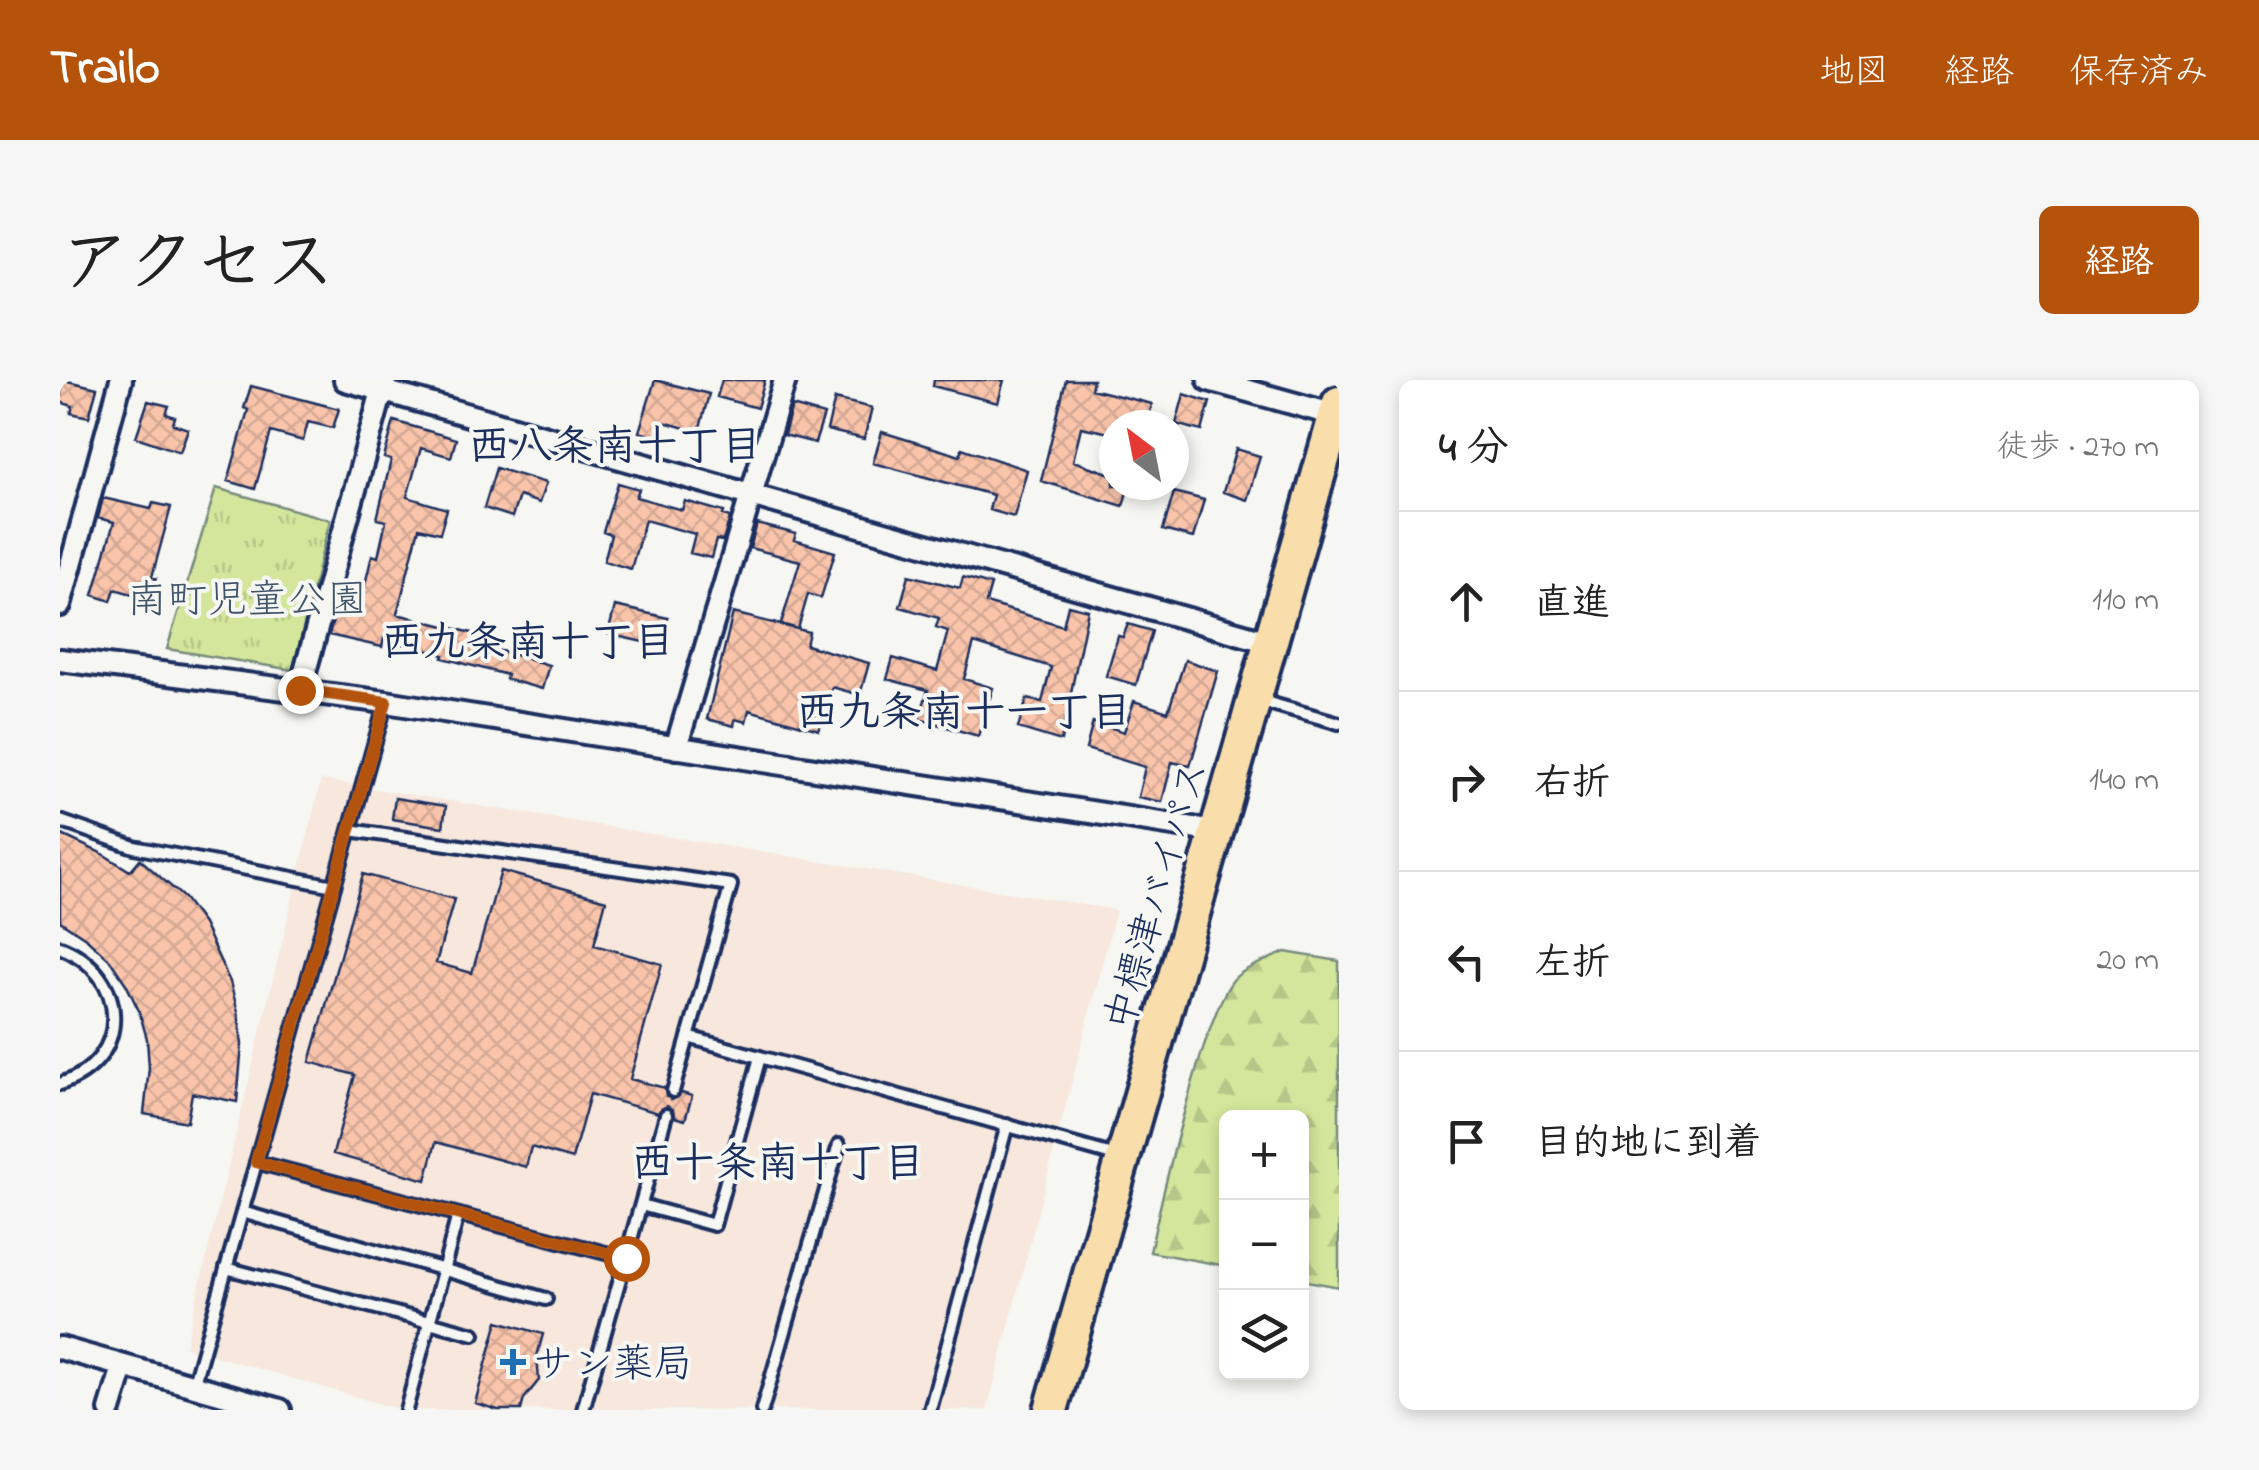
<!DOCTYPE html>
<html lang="ja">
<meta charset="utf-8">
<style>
body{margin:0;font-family:"Indie Flower","Klee One",sans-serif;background:#f6f6f6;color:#222}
.controls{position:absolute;right:30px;bottom:30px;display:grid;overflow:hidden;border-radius:15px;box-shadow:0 5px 15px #0003}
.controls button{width:90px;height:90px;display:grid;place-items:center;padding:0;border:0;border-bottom:2px solid #e0e0e0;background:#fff;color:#222;font:50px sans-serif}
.compass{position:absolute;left:1039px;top:30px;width:90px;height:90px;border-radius:50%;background:#fff;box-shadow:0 5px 15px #0003;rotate:328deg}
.stop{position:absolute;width:30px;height:30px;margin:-22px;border:8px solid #b45309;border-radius:50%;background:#fff}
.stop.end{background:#b45309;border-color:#fff;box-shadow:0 2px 10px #0008}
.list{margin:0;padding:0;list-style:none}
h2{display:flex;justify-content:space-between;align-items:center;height:130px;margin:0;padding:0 40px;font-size:42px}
h2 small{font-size:32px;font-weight:400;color:#767676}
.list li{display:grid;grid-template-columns:65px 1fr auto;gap:30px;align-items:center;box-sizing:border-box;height:180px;padding:0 40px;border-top:2px solid #e0e0e0}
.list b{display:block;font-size:38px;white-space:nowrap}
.list em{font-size:32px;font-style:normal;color:#767676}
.icon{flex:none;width:55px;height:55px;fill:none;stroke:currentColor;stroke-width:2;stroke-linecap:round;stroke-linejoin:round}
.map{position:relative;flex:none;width:1279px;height:1030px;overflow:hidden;border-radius:15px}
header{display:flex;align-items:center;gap:60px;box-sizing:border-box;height:140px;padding:0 50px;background:#b45309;color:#fff}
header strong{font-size:48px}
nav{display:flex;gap:55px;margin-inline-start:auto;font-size:35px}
.intro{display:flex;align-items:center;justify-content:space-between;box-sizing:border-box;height:240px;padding:0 60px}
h1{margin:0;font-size:70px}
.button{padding:25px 45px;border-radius:15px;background:#b45309;color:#fff;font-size:35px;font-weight:700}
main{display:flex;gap:60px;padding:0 60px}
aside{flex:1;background:#fff;border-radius:15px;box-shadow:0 5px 15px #0003}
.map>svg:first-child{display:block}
.built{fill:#f7e7dc}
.forest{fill:url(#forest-firs);stroke:#778a7c;stroke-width:2.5}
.park{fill:url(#park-tufts);stroke:#778a7c;stroke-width:2.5}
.building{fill:url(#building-cross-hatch);stroke:#1b2f5e;stroke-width:2.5}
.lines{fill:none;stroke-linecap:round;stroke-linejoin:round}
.service-casing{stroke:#1b2f5e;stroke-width:18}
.minor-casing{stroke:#1b2f5e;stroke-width:28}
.trunk-casing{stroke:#1b2f5e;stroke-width:40}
.service{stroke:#f6f6f2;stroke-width:10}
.minor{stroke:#f6f6f2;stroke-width:20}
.trunk{stroke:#f9deab;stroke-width:32}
.route{stroke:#b45309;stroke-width:12}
.poi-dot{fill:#1f6fb2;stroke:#f6f6f2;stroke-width:4}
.labels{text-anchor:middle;stroke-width:8;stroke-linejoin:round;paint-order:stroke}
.park-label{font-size:40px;fill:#40546a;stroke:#f6f6f2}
.street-label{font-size:40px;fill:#1b2f5e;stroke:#f6f6f2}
.poi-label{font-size:40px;fill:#1b2f5e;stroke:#f6f6f2;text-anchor:start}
.neighbourhood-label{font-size:42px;font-weight:bold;fill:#1b2f5e;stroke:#f6f6f2}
</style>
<header>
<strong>Trailo</strong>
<nav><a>地図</a><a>経路</a><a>保存済み</a></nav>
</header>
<div class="intro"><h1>アクセス</h1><a class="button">経路</a></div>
<main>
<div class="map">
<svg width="1279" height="1030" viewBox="0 0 1279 1030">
<defs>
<pattern id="forest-firs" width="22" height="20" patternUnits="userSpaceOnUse" patternTransform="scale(2.5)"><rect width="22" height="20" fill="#d3e69b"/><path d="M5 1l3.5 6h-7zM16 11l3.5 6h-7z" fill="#b5c688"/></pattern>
<pattern id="park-tufts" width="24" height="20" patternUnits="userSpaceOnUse" patternTransform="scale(2.5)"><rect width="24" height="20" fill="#d3e69b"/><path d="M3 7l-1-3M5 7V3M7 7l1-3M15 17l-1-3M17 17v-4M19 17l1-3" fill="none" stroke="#b5c688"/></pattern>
<pattern id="building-cross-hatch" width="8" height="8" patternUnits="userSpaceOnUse" patternTransform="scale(2.5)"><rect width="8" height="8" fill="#f9c4aa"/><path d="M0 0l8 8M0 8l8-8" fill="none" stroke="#d5a995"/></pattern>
</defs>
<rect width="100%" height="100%" fill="#f6f6f2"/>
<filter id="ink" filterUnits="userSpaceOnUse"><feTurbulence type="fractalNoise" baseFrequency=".01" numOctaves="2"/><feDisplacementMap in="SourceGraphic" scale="20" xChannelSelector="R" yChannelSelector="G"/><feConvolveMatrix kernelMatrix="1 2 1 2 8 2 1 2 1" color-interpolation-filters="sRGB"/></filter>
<g filter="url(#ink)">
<path class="built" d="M 261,400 L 1056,530 L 927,1030 L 341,1030 L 125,967 Z"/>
<path class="forest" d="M 1225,572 L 1279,581 L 1279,907 L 1242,900 L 1242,738 L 1166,738 L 1166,886 L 1090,872 C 1100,825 1147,620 1177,596 C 1190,585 1211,579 1225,572 Z"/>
<path class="park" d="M 156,108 L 270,140 L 233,290 L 107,269 Z"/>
<path class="building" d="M 3,0 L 37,8 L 29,37 L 11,33 L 13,26 L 0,22 Z
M 595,0 L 649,14 L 639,52 L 604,42 L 600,58 L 579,52 Z
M 662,0 L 705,0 L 697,28 L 657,17 Z
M 874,0 L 944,0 L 938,23 L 873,6 Z
M 1006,0 L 1033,0 L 1031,9 L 1092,24 L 1087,45 L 1054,45 L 1054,54 L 1021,47 L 1013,81 L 1054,95 L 1054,105 L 1069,105 L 1063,126 L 981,101 Z
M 191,6 L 279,29 L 273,48 L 248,42 L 243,61 L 211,52 L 195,109 L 168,101 L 188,30 L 184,28 Z
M 1124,14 L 1150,22 L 1142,51 L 1116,44 Z
M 775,19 L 812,28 L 804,59 L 767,50 Z
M 88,21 L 109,26 L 106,34 L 115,37 L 113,44 L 128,49 L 120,72 L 76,57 Z
M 732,26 L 764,35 L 755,63 L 724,55 Z
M 334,41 L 396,59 L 391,77 L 361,68 L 347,117 L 387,129 L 380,153 L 359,148 L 337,234 L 440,260 L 438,270 L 489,285 L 482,309 L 446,299 L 447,295 L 383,278 L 384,275 L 324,259 L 322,267 L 269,255 L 275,234 L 288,237 L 292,224 L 300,226 L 312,175 L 318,177 L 326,141 L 317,139 L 331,80 L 324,78 Z
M 822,52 L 900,76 L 902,68 L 967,90 L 954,137 L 929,130 L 933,115 L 813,83 Z
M 1176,69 L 1200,76 L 1187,120 L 1163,112 Z
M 436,88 L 486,103 L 479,123 L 459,116 L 452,137 L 424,128 Z
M 558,103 L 579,109 L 576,117 L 622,130 L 625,121 L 664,132 L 663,135 L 670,137 L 663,161 L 656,160 L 651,178 L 630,173 L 635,154 L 585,140 L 571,189 L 544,181 L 551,155 L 543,152 Z
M 1114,112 L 1144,120 L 1133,158 L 1103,150 Z
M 43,118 L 91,129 L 93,123 L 111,127 L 92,197 L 96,198 L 89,219 L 55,209 L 51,221 L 33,215 L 54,142 L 38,138 Z
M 697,144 L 736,154 L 734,160 L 775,172 L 761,218 L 748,214 L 738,249 L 721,244 L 740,181 L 690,168 Z
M 849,195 L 900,208 L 903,197 L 931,205 L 926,223 L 1003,246 L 1008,225 L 1028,230 L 1001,361 L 958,348 L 967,319 L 982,322 L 991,287 L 914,263 L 904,299 L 933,308 L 918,356 L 859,339 L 868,310 L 827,299 L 833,278 L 877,291 L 888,251 L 876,247 L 879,238 L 840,227 Z
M 555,226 L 608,238 L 601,266 L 548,254 Z
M 673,233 L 749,252 L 746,265 L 809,283 L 800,315 L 772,307 L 759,350 L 689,330 L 686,342 L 675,339 L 674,346 L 647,339 Z
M 1068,244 L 1092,251 L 1076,305 L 1046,296 L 1058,256 L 1063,257 Z
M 1125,280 L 1158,291 L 1130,386 L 1112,382 L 1102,422 L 1078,417 L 1085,387 L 1026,369 L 1033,342 L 1064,352 L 1074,321 L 1108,332 Z
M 335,418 L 386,426 L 383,447 L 332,439 Z
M 0,454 L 41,473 L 70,491 L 80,479 L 124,518 L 143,544 L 170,602 L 178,632 L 182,664 L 177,722 L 132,713 L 127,742 L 84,734 L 89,688 L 87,659 L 79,631 L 66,604 L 49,579 L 27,559 L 0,541 Z
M 441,491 L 546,520 L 534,565 L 602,584 L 570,699 L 605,708 L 606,716 L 612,720 L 622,713 L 632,716 L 625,740 L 614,737 L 613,730 L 607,726 L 598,733 L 530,714 L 512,779 L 471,767 L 466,787 L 376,762 L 366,800 L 273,774 L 295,695 L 250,682 L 303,494 L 394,519 L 376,583 L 412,593 Z
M 438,941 L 483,954 L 477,976 L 479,1000 L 464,1019 L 461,1030 L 438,1030 L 415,1023 Z"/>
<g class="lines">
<defs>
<path id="service" d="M 1198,320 L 1279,343
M 326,322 L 290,450 L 671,505 L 613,711
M 0,441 L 74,467 L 274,506
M 0,567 C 69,594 73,680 0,704
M 628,657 L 1056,776
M 196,782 L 565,878
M 581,825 L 654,845 L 700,677
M 182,832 L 486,919
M 166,888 L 414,954
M 133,1006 L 290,450
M 346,1030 L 398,835
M 523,1030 L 606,735
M 702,1030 L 779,765
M 870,1030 L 947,745"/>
<path id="minor" d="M 285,0 L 1209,262
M 1149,0 L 1275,35
M 0,225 L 61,0
M 0,280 L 326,322 L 1158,452
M 240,310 L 325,0
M 616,368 L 725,0
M 0,968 L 220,1030
M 50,1030 L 63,987"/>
<path id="trunk" d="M 991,1030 L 1279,23"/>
</defs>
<use href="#service" class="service-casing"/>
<use href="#minor" class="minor-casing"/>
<use href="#trunk" class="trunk-casing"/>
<use href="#service" class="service"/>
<use href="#minor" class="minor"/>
<use href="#trunk" class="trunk"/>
</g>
</g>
<g class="lines" filter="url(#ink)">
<path class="route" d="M 240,310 L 326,322 L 196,782 L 566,878"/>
</g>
<path class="poi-dot" d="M448 967h10v10h10v10h-10v10h-10v-10h-10v-10h10z"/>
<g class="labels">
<g class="park-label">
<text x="187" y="232">南町児童公園</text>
</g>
<g class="street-label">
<text transform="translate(1095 515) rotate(-74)" y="14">中標津バイパス</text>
</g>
<g class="poi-label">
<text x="473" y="996">サン薬局</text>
</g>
<g class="neighbourhood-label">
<text x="555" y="79">西八条南十丁目</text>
<text x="468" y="275">西九条南十丁目</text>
<text x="904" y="345">西九条南十一丁目</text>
<text x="718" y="796">西十条南十丁目</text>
</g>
</g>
</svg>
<div class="controls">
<button>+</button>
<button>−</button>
<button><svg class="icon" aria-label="layers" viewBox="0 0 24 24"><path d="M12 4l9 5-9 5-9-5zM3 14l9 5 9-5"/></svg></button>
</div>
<svg class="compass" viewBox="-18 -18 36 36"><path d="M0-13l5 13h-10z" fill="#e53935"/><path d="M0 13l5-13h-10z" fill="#767676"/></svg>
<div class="stop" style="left:566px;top:878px"></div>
<div class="stop end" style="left:240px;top:310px"></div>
</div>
<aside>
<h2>4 分<small>徒歩 · 270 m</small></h2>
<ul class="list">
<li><svg class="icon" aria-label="ahead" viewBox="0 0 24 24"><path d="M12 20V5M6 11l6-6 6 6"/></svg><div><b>直進</b></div><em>110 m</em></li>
<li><svg class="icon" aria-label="right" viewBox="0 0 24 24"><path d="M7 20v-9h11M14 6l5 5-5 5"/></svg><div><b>右折</b></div><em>140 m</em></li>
<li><svg class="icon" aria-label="left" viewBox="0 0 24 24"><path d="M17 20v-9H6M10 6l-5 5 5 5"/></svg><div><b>左折</b></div><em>20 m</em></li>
<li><svg class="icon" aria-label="arrive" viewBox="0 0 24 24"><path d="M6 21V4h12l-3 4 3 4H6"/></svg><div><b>目的地に到着</b></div></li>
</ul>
</aside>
</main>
